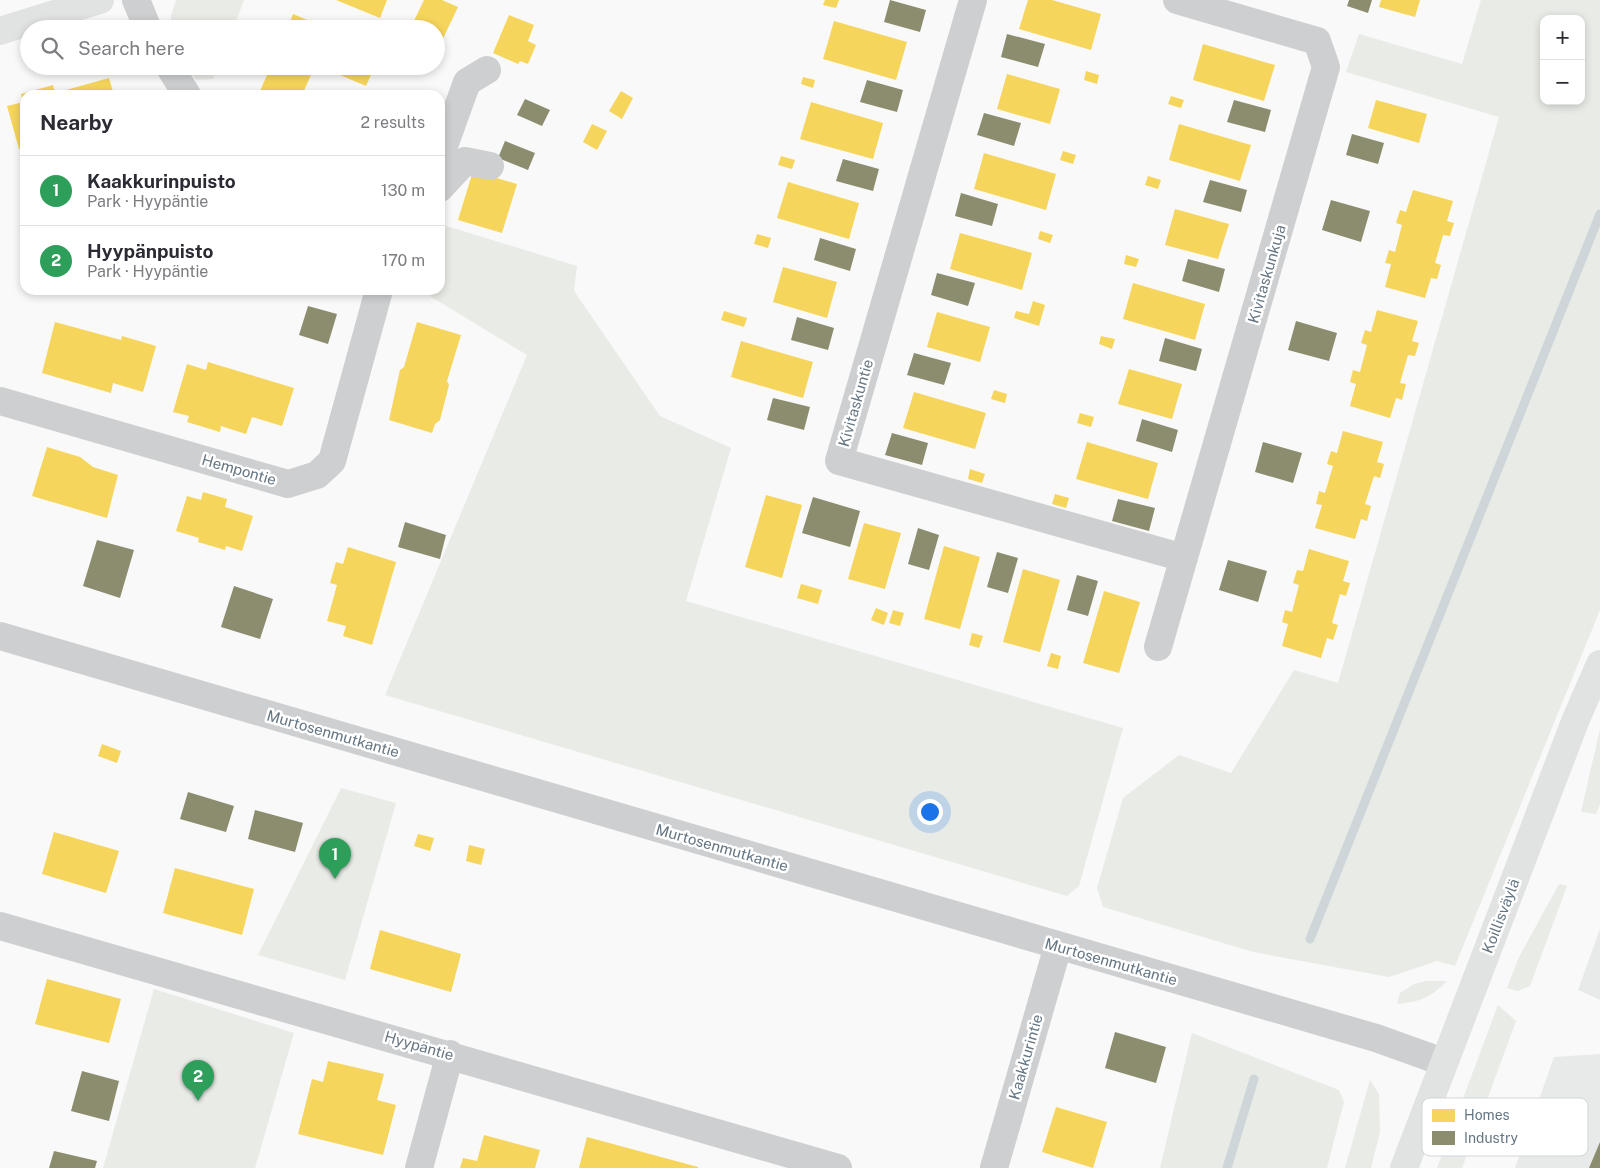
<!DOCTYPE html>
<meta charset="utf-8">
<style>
body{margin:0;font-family:"Public Sans",sans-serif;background:#f2f2f3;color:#2b2b33}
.controls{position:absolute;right:15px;top:15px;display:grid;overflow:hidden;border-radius:10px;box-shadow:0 2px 8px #0003}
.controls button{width:45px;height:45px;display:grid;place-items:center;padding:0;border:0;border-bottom:1px solid #e1e1e2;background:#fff;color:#2b2b33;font:25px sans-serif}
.you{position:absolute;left:929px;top:811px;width:18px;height:18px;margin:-12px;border:4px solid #fff;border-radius:50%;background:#1a73e8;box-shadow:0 0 0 8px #1a73e833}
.badge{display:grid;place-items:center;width:32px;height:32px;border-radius:50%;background:#0b8043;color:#fff;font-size:16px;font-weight:700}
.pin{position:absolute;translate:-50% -41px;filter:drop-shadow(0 1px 2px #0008)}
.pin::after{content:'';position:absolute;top:26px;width:18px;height:15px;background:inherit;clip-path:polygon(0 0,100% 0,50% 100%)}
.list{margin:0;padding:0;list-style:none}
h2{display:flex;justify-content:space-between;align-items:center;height:65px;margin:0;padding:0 20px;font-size:21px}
h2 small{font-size:16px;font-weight:400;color:#7c7c81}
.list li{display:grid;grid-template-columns:32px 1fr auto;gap:15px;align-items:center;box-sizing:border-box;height:70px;padding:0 20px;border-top:1px solid #e1e1e2}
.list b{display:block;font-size:19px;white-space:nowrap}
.list p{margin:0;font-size:16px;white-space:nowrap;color:#7c7c81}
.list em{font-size:16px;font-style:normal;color:#7c7c81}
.icon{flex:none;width:28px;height:28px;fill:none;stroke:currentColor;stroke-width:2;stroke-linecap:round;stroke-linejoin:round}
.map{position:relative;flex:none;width:1600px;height:1168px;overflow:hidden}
.search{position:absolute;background:#fff;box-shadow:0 2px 8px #0003;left:20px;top:20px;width:425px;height:55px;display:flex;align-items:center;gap:12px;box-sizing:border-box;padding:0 18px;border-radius:28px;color:#7c7c81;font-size:19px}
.panel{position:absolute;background:#fff;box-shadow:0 2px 8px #0003;left:20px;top:90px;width:425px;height:205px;border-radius:15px}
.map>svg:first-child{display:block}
.built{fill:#e8e9e9}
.green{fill:#e8ebe6;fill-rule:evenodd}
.homes{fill:#f6d55c}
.industry{fill:#8c8c6e}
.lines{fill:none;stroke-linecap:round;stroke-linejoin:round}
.stream{stroke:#ced6d9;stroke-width:9}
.minor{stroke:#cecfd0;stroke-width:28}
.major{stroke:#e1e2e2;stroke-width:28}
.labels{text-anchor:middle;stroke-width:5;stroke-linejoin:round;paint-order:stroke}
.street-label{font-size:15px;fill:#657683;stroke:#fff}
.key{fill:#fff;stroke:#d1d6da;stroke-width:1}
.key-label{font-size:14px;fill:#657683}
</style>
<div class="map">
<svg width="1600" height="1168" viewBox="0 0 1600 1168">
<rect width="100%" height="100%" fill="#f9f9f9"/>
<path class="built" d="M 1600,929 L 1600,1000 L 1578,990 Z
M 1600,1054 L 1600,1168 L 1515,1168 L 1554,1057 Z"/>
<path class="green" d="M 176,0 L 244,0 L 233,29 L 172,29 L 171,16 Z
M 1481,0 L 1600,0 L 1600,610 L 1455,966 L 1437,961 L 1389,977 L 1253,952 L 1103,907 L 1097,888 L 1123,798 L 1179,755 L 1231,773 L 1294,670 L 1338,683 L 1499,117 L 1346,72 L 1359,34 L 1462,64 ZM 1544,19 L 1581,19 L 1581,101 L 1544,101 Z
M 187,66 L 218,66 L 213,79 L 196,80 Z
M 440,224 L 577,266 L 574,291 L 660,416 L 731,448 L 686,601 L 1123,728 L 1079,886 L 1067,896 L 385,695 L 527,355 L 420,290 L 440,290 Z
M 1600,729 L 1600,804 L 1596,814 L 1581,812 Z
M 341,788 L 396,803 L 345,980 L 258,955 Z
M 1559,884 L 1567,886 L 1530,986 L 1518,991 L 1507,988 L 1519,957 Z
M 1426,981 L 1447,981 C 1429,999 1421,1001 1397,1004 L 1400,993 L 1414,984 Z
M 154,989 L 294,1033 L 255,1168 L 103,1168 Z
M 1498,1005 L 1516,1021 L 1462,1168 L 1437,1168 Z
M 1192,1033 L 1339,1090 L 1344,1102 L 1327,1168 L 1160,1168 Z
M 1370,1080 L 1379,1094 L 1380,1132 L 1371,1168 L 1345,1168 Z"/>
<path class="homes" d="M 336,0 L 387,0 L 380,18 Z
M 424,0 L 442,0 L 458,7 L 439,47 L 436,46 L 436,29 L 410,29 Z
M 825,0 L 839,0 L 836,8 L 823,5 Z
M 1028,0 L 1052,0 L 1101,14 L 1091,50 L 1019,29 Z
M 1381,0 L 1420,0 L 1415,17 L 1379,7 Z
M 293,14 L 329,29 L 287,29 Z
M 509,15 L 534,25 L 528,41 L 536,45 L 528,64 L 520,61 L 518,64 L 493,53 Z
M 834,21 L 907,42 L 896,80 L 823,59 Z
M 1203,44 L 1275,65 L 1264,101 L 1193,80 Z
M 271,66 L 315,66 L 302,95 L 269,95 L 260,91 Z
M 319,66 L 375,66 L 366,86 Z
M 1086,71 L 1099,75 L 1097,84 L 1084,80 Z
M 1007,74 L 1060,89 L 1050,124 L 997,109 Z
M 803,77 L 815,80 L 813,88 L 801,84 Z
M 109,78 L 114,95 L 25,95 L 25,148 L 19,149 L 7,106 L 23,102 L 21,94 L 53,85 L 55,93 Z
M 621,91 L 633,98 L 622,119 L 609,111 Z
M 1171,96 L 1184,100 L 1181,108 L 1168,104 Z
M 1376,100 L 1427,114 L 1419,143 L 1368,128 Z
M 811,102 L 883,123 L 873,159 L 800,139 Z
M 592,124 L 607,131 L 597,150 L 583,142 Z
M 1179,124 L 1251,145 L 1240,181 L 1169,160 Z
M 1063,151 L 1076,155 L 1073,164 L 1060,160 Z
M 984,153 L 1056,174 L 1046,210 L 974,189 Z
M 781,156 L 795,160 L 792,169 L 778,165 Z
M 473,171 L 517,184 L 502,233 L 458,220 Z
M 1148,176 L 1161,180 L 1158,189 L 1145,185 Z
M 788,182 L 859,203 L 849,239 L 777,218 Z
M 1413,190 L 1453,201 L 1447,221 L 1454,223 L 1450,236 L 1443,235 L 1435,263 L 1441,265 L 1437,279 L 1431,278 L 1425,298 L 1385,287 L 1391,264 L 1385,263 L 1389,250 L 1395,252 L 1402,225 L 1396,223 L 1400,210 L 1406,212 Z
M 1175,209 L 1229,224 L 1218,259 L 1165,245 Z
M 1040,231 L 1053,235 L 1050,243 L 1038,239 Z
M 960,233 L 1032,253 L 1022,290 L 950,269 Z
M 757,234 L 771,238 L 768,248 L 754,244 Z
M 1126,255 L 1139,259 L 1136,267 L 1124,264 Z
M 783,267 L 837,282 L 827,318 L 773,302 Z
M 1133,283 L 1205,304 L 1195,340 L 1123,319 Z
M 1033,301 L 1045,305 L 1039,326 L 1014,318 L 1016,311 L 1029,314 Z
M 1377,310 L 1418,321 L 1412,341 L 1419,343 L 1415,356 L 1408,355 L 1400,383 L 1406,384 L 1402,400 L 1396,398 L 1390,418 L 1350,406 L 1356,384 L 1350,382 L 1353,370 L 1360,372 L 1367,345 L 1361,343 L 1365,330 L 1371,332 Z
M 724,311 L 747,318 L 744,327 L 721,320 Z
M 937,312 L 990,327 L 980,362 L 927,347 Z
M 55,322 L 121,340 L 122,336 L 156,346 L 143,392 L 113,383 L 111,393 L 42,373 Z
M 417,322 L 461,335 L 447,381 L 449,385 L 440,420 L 435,424 L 432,433 L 389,420 L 400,370 L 404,367 Z
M 1101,336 L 1115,339 L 1112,349 L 1099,344 Z
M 741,341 L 813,362 L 803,398 L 731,377 Z
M 208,362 L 294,388 L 282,426 L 252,417 L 246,434 L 221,426 L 220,432 L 187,422 L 189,416 L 173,412 L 187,364 L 206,370 Z
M 1129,369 L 1182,384 L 1172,419 L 1118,404 Z
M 994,390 L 1007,394 L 1005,403 L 991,399 Z
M 914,392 L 986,413 L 975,449 L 903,428 Z
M 1080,413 L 1094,417 L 1091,427 L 1077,423 Z
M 1343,431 L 1383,442 L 1377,462 L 1384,464 L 1380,478 L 1374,476 L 1365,504 L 1371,506 L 1367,521 L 1361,519 L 1355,539 L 1315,528 L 1322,505 L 1316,504 L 1319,491 L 1325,493 L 1333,466 L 1327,464 L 1331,451 L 1337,453 Z
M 1087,442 L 1158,463 L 1148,499 L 1076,479 Z
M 47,447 L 80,457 L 93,467 L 118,475 L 107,518 L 32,496 Z
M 970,469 L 985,474 L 982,483 L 968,479 Z
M 203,492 L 227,499 L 225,507 L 253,516 L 242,551 L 226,546 L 225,550 L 198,542 L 199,538 L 176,531 L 187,496 L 201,500 Z
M 1055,494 L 1069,498 L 1066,508 L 1052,504 Z
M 766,495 L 802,505 L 782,578 L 745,567 Z
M 864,523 L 901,533 L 885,589 L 848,579 Z
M 944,546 L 980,557 L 960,629 L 924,619 Z
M 348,547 L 396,562 L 372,645 L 343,636 L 346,626 L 327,621 L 337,585 L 330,583 L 336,562 L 343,564 Z
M 1309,549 L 1349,561 L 1343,581 L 1350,583 L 1346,596 L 1340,594 L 1332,623 L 1338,625 L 1333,640 L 1327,638 L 1321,658 L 1282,646 L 1288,624 L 1282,622 L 1285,610 L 1292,612 L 1299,585 L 1293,583 L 1297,570 L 1303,571 Z
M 1023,569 L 1060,580 L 1040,652 L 1003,642 Z
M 801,584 L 822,590 L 818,604 L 797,598 Z
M 1104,591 L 1140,602 L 1119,673 L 1083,663 Z
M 876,608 L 888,613 L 884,625 L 871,620 Z
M 893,610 L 904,613 L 900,626 L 889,623 Z
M 972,633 L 983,636 L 979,648 L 969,645 Z
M 1051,653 L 1061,656 L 1058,669 L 1047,666 Z
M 102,744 L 121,751 L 117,763 L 98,756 Z
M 54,832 L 119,851 L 106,893 L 42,874 Z
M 418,834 L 434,838 L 430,851 L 414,846 Z
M 469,845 L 485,849 L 481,865 L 466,861 Z
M 175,868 L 254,889 L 242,935 L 163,913 Z
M 380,930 L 461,954 L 451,992 L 370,969 Z
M 47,979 L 121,999 L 109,1043 L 35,1024 Z
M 328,1061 L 384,1074 L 377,1100 L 396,1105 L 383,1155 L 298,1134 L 312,1079 L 323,1082 Z
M 1056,1107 L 1107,1122 L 1093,1168 L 1042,1152 Z
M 484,1135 L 540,1150 L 535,1168 L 460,1168 L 463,1158 L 477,1161 Z
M 587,1137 L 698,1167 L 698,1168 L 579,1168 Z"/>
<path class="industry" d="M 890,0 L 926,10 L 920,32 L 884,22 Z
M 1349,0 L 1372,0 L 1368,13 L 1347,6 Z
M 1007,34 L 1045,44 L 1038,67 L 1001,57 Z
M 867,80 L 903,90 L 897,112 L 860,102 Z
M 525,99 L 550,110 L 542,126 L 517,115 Z
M 1234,100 L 1271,110 L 1265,132 L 1227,122 Z
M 984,113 L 1021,123 L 1014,146 L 977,135 Z
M 1352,134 L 1384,143 L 1378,164 L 1346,155 Z
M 505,141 L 535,153 L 528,170 L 498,158 Z
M 843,159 L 879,169 L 873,191 L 836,181 Z
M 1210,180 L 1247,190 L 1241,212 L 1203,202 Z
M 961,193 L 998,204 L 992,226 L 955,216 Z
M 1331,200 L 1370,211 L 1361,242 L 1322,230 Z
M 820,238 L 856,249 L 850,271 L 814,260 Z
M 1188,259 L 1225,269 L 1219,292 L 1182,281 Z
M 937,273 L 975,283 L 968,306 L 931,295 Z
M 308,306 L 337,314 L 328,344 L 299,335 Z
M 797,317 L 834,328 L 828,350 L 791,340 Z
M 1296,321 L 1337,333 L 1329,361 L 1288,350 Z
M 1165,338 L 1202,349 L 1196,371 L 1159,361 Z
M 914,353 L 951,363 L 944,385 L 907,375 Z
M 773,398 L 810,407 L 804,430 L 767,420 Z
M 1142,419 L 1178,430 L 1172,452 L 1136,441 Z
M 892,433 L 928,443 L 922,465 L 885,455 Z
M 1263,442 L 1302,453 L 1293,483 L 1255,472 Z
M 813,497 L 860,511 L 850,547 L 802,533 Z
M 1118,499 L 1155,508 L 1149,531 L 1112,521 Z
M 405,522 L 446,535 L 440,559 L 398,547 Z
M 918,528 L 939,535 L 929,570 L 908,564 Z
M 97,540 L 134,550 L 120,598 L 83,586 Z
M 997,552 L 1018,558 L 1008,593 L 987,587 Z
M 1228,560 L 1267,571 L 1258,602 L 1219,590 Z
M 1077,575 L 1098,581 L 1088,616 L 1067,610 Z
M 234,586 L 273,599 L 260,639 L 221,627 Z
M 188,792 L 234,806 L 226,832 L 180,819 Z
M 255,810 L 303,823 L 295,852 L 248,839 Z
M 1115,1032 L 1166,1047 L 1156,1083 L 1105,1068 Z
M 82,1071 L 119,1081 L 109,1121 L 71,1111 Z
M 1600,1142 L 1600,1168 L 1589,1168 Z
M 54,1151 L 97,1161 L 95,1168 L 49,1168 Z"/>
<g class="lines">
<path class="stream" d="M 1310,939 L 1600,214
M 1227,1168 L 1254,1079"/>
<path class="minor" d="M 136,0 L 148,29
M 973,0 L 839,461 L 1184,558
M 169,66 L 187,95
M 440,157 L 467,82 L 487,70
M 440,188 L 465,161 L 490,166
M 0,401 L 288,484 L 317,475 L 332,461 L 379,290
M 0,636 L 1376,1038 L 1443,1062
M 1158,647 L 1326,67 L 1317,41 L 1177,0
M 0,926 L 838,1168
M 419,1168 L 450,1054
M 994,1168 L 1058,946"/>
<path class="major" d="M 0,31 L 100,0
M 1404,1168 L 1576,719 L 1600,664"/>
</g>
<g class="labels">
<g class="street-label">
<text transform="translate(1267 274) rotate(-74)" y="5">Kivitaskunkuja</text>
<text transform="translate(856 403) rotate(-74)" y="5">Kivitaskuntie</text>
<text transform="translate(239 470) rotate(16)" y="5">Hempontie</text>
<text transform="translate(333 734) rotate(16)" y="5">Murtosenmutkantie</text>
<text transform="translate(722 848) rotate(16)" y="5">Murtosenmutkantie</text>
<text transform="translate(1501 916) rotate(-69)" y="5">Koillisväylä</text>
<text transform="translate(1111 962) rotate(16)" y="5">Murtosenmutkantie</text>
<text transform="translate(419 1046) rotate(16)" y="5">Hyypäntie</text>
<text transform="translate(1026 1057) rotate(-74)" y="5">Kaakkurintie</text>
</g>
</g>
<rect x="1422" y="1098" width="166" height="58" rx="8" class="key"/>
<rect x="1432" y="1109" width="23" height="13" fill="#f6d55c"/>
<rect x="1432" y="1131" width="23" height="14" fill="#8c8c6e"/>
<g class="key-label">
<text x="1464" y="1120">Homes</text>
<text x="1464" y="1143">Industry</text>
</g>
</svg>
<div class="controls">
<button>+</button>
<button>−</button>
</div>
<div class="you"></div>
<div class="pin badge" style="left:335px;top:879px;background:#2e9e5b">1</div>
<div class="pin badge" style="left:198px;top:1101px;background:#2e9e5b">2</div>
<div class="search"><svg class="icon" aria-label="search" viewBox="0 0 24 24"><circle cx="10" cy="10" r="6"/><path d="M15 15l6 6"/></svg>Search here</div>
<section class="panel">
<h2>Nearby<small>2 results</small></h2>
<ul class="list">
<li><span class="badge" style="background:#2e9e5b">1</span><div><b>Kaakkurinpuisto</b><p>Park · Hyypäntie</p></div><em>130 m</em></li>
<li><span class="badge" style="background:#2e9e5b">2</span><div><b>Hyypänpuisto</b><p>Park · Hyypäntie</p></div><em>170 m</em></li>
</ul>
</section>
</div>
